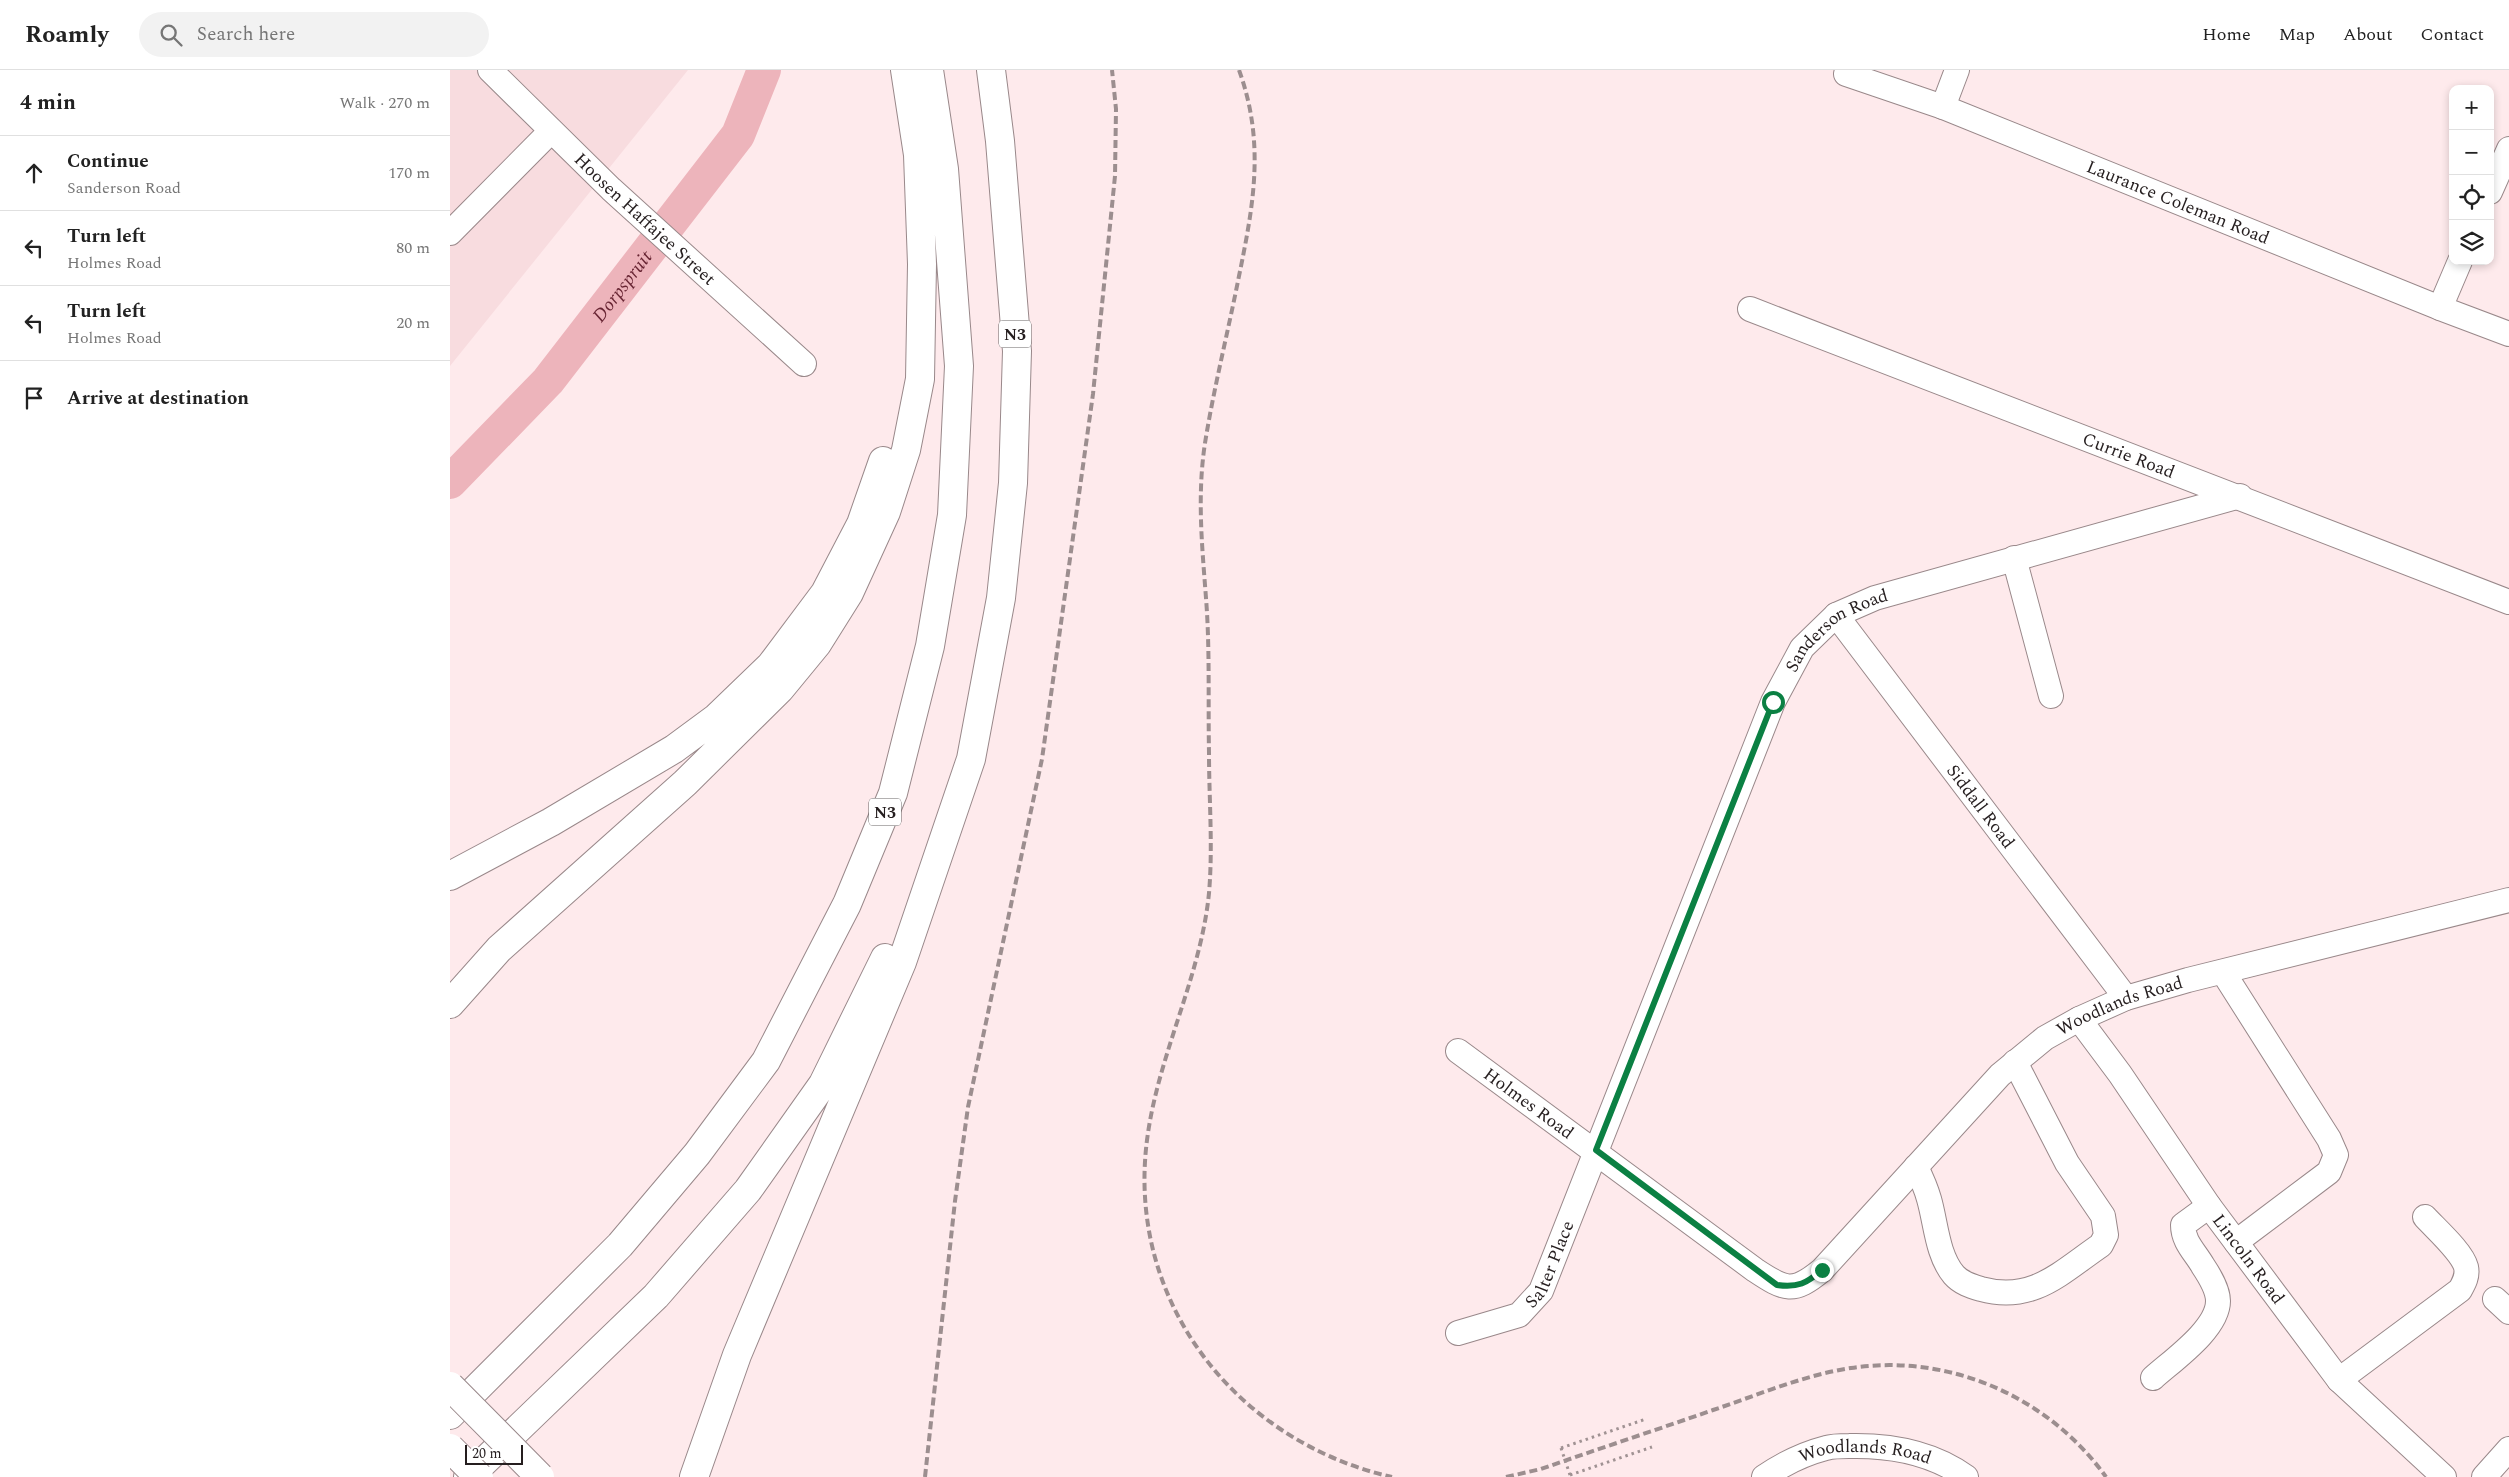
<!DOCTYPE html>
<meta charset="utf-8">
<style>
body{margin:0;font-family:Spectral,serif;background:#f2f2f2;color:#222}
.controls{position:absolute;right:15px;top:15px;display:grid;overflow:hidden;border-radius:10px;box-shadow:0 2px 8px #0003}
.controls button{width:45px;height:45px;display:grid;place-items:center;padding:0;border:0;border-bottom:1px solid #e0e0e0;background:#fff;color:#222;font:25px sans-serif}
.scale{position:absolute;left:15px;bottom:12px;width:58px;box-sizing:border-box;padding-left:5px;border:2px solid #251e1f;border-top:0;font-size:14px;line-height:18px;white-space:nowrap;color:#251e1f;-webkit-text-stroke:4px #fff;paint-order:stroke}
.stop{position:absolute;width:15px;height:15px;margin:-11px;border:4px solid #0b8043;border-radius:50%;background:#fff}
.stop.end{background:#0b8043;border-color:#fff;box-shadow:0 1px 5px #0008}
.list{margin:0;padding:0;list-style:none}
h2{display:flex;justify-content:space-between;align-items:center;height:65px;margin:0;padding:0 20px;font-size:21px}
h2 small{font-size:16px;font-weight:400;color:#767676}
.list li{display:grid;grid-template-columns:32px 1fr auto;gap:15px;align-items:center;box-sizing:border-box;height:75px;padding:0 20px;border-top:1px solid #e0e0e0}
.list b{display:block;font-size:19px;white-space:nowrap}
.list p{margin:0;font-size:16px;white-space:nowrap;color:#767676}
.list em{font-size:16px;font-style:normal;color:#767676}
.icon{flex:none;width:28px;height:28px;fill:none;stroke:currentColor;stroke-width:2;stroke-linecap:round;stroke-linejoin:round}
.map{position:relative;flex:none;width:2059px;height:1407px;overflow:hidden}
header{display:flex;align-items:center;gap:30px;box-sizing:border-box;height:70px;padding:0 25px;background:#fff;border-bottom:1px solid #e0e0e0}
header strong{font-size:24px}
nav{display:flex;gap:28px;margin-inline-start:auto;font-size:18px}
.search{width:350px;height:45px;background:#f2f2f2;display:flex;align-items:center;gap:12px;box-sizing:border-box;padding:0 18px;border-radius:28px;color:#767676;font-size:19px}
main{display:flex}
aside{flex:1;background:#fff}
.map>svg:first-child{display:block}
.built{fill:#f8dcdf}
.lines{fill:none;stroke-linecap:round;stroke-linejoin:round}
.river{stroke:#edb4bb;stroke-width:34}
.minor-casing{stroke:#99888a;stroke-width:26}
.highway-casing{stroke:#99888a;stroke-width:30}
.path{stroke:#a09293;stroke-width:3;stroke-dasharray:2.5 4;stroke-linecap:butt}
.minor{stroke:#fff;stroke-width:24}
.highway{stroke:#fff;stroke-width:28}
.rail{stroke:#9c8e8f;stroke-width:4;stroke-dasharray:8 4;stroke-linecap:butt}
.major-bridge-casing{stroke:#99888a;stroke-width:30;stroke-linecap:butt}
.path-bridge{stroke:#a09293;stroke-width:3;stroke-dasharray:2.5 4;stroke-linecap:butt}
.major-bridge{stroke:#fff;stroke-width:28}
.route{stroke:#0b8043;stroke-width:6}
.labels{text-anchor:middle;stroke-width:4;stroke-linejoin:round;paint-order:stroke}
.shield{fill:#fff;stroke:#666262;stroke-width:1}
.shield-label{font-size:16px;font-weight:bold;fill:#251e1f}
.street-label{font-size:18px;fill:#251e1f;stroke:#fff}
.water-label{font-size:19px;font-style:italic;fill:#682533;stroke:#fff}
</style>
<header>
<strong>Roamly</strong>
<div class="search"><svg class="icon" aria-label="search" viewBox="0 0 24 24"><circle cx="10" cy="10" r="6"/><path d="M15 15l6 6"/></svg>Search here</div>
<nav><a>Home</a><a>Map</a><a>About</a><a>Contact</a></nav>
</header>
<main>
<aside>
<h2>4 min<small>Walk · 270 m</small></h2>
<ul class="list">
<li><svg class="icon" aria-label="ahead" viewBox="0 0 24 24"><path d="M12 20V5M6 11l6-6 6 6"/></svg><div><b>Continue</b><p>Sanderson Road</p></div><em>170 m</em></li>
<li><svg class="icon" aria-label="left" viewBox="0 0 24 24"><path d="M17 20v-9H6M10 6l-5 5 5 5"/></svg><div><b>Turn left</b><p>Holmes Road</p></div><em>80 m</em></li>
<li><svg class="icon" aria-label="left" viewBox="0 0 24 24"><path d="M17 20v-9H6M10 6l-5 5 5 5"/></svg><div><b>Turn left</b><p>Holmes Road</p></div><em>20 m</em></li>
<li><svg class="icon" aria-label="arrive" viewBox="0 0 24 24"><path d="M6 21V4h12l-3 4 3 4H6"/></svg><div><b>Arrive at destination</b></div></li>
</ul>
</aside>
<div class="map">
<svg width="2059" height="1407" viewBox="0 0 2059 1407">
<rect width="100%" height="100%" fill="#feeaec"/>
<path class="built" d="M 0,0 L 238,0 L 0,296 Z"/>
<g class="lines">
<path class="river" id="s1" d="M 0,412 L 98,311 L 288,65 L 314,0"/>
<defs>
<g id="minor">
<path id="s2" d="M 40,0 L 161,119 L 354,294"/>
<path id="s3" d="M 1396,4 L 1493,37 L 1990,238 L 2059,264"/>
<path d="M 1493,37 L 1507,0"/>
<path d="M 2040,122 L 2059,79"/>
<path d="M 0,163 L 101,61"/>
<path d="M 1990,238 L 2010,191"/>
<path id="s4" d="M 1300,239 L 2059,532"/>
<path d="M 1564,488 L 1601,626"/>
<path id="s5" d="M 1386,545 L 1676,928"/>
<path d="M 1773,902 L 1879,1069 L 1886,1085 L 1879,1102 L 1786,1172"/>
<path id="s6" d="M 1629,949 L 1670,1004 L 1759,1136 L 1889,1310 L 1994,1407"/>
<path id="s7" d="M 1008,981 L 1305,1200 C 1335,1220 1343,1224 1372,1200 L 1550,1005 L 1595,968 L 1629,949 L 1676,928 L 1738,910 L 2059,830"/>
<path d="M 1466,1097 C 1471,1107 1476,1118 1479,1129 C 1486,1153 1487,1185 1504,1205 C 1511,1213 1521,1216 1531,1219 C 1583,1233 1610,1203 1651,1175 L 1656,1165 L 1653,1146 L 1617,1093 L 1565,992"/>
<path d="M 2045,1229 L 2059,1242"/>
<path id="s8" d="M 1008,1263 L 1069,1245 L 1091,1221 L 1323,632 L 1352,578 L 1386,545 L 1425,528 L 1790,426"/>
<path d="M 1703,1308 C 1723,1290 1768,1259 1768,1231 C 1768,1219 1759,1205 1753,1196 C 1745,1182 1733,1172 1733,1155 L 1759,1136"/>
<path d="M 1889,1310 L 2010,1220 C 2014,1213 2018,1206 2016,1197 C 2012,1182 1986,1159 1975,1147"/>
<path id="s9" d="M 1314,1407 C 1333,1394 1353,1384 1376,1378 C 1383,1376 1392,1376 1399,1376 C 1440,1375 1483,1383 1516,1407"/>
<path d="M 2034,1407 L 2059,1379"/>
</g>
<path id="highway" d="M 0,806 L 101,752 L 224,679 L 266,648 L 321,595 L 375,523 L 411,454 L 433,391
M 0,934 L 49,879 L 235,713 L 330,619 L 367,574 L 399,523 L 436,442 L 456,380 L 470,309 L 472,194 L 468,85 L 455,0
M 0,1345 L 170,1175 L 247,1084 L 316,991 L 397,834 L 443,723 L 480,576 L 502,445 L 509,296 L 494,99 L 479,0
M 18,1407 L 206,1226 L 298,1120 L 373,1014 L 435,888
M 244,1407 L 287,1285 L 452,892 L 521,689 L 551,528 L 563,413 L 567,281 L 550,71 L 541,0"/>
</defs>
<use href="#minor" class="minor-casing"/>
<use href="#highway" class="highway-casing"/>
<path class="path" d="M 1111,1378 L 1196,1349
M 1120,1405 L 1202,1377"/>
<use href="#minor" class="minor"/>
<use href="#highway" class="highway"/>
<path class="rail" d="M 789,0 C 815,72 804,133 789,206 C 778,262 764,317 755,373 C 747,426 752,475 756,528 C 760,579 758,632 759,683 C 759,729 763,777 759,823 C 751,905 710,981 698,1063 C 673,1228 784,1371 942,1407
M 475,1407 L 505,1131 L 518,1037 L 592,689 L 643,324 L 665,106 L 666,39 L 662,0
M 1056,1407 L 1091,1399 C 1148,1379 1206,1360 1263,1340 C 1308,1325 1354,1305 1401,1298 C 1499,1283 1599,1327 1656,1407"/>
<defs>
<path id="major-bridge" d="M 0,1316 L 90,1407
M 0,1378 L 29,1407"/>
</defs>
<use href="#major-bridge" class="major-bridge-casing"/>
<path class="path-bridge" d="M 1111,1378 L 1120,1405"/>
<use href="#major-bridge" class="major-bridge"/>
</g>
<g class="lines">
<path class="route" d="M 1323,632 L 1146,1080 L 1327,1215 C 1348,1218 1357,1213 1372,1200"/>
</g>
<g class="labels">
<g class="shield">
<rect x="549" y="250.5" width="32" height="27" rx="4"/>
<rect x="419" y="728.5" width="32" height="27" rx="4"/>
</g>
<g class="shield-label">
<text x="565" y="270">N3</text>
<text x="435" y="748">N3</text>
</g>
<g class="street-label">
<text dy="6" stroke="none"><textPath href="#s3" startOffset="356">Laurance Coleman Road</textPath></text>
<text dy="6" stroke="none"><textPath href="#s2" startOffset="215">Hoosen Haffajee Street</textPath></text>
<text dy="6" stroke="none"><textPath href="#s4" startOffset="406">Currie Road</textPath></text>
<text dy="6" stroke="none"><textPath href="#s8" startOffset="829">Sanderson Road</textPath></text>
<text dy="6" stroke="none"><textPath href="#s5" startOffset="240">Siddall Road</textPath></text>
<text dy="6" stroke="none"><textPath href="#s7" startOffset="849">Woodlands Road</textPath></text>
<text dy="6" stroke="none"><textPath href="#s7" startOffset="88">Holmes Road</textPath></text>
<text dy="6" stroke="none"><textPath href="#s6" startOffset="294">Lincoln Road</textPath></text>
<text dy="6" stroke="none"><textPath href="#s8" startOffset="124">Salter Place</textPath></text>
<text dy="6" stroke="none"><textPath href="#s9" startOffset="108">Woodlands Road</textPath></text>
</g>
<g class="water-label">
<text dy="7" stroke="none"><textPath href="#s1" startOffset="261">Dorpspruit</textPath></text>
</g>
</g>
</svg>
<div class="controls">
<button>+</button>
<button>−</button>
<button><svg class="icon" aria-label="locate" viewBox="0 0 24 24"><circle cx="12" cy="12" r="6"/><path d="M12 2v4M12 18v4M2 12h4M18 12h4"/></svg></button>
<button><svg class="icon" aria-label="layers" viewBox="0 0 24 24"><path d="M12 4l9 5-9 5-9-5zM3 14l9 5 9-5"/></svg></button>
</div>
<div class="scale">20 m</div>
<div class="stop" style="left:1323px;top:632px"></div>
<div class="stop end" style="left:1372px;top:1200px"></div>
</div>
</main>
